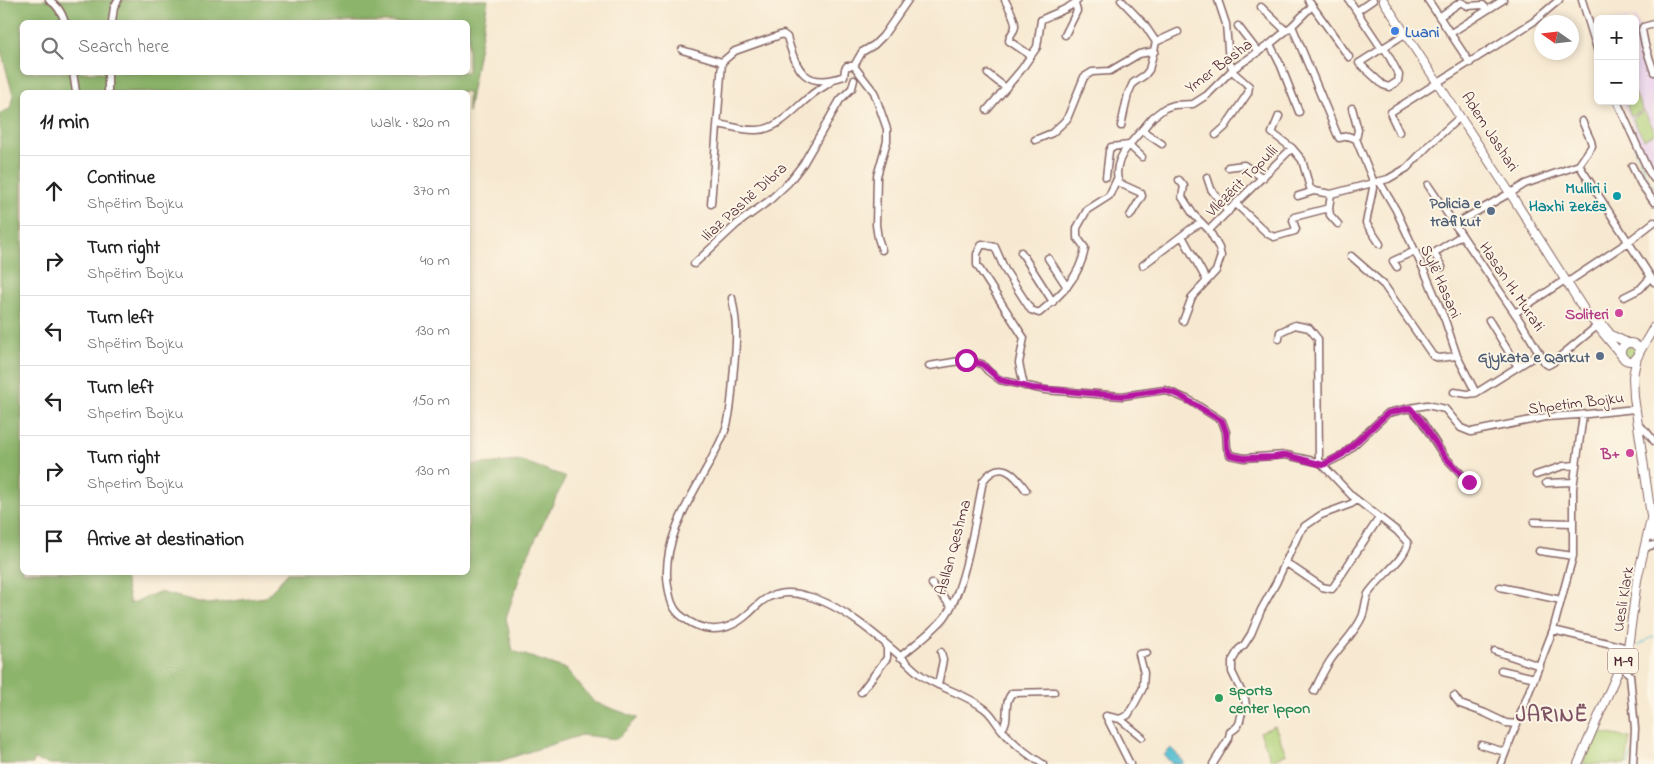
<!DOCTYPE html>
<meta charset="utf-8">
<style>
body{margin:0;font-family:"Indie Flower",sans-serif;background:#f2f2f2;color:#222}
.controls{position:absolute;right:15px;top:15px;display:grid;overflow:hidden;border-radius:8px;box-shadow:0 2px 8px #0003}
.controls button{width:45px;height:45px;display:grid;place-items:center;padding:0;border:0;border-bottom:1px solid #e0e0e0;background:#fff;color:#222;font:25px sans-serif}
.compass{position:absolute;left:1534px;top:15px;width:45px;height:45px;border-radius:50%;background:#fff;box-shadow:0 2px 8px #0003;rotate:284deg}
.stop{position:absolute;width:15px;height:15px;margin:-11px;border:4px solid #b5179e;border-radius:50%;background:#fff}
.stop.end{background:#b5179e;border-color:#fff;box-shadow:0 1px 5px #0008}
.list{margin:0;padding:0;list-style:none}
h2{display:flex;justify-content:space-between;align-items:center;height:65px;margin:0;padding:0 20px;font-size:21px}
h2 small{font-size:16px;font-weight:400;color:#767676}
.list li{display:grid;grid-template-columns:32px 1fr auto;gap:15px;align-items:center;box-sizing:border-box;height:70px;padding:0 20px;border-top:1px solid #e0e0e0}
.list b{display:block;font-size:19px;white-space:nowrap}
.list p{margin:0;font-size:16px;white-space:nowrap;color:#767676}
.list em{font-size:16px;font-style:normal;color:#767676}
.icon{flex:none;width:28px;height:28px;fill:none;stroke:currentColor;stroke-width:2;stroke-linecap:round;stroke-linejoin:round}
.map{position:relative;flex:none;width:1654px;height:764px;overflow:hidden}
.search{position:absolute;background:#fff;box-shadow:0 2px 8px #0003;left:20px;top:20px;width:450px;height:55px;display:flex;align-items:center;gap:12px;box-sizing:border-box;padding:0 18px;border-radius:8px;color:#767676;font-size:19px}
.panel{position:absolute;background:#fff;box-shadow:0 2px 8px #0003;left:20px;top:90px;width:450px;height:485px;border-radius:8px}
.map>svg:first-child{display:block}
.built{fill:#e9d1ed}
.green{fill:#b1d27a;stroke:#7e7852}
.forest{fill:#8cb46a;stroke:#6b6a4a;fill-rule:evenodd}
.water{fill:#55bfd1;stroke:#506f7e}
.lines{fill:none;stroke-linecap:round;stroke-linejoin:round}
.stream{stroke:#55bfd1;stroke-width:1}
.minor-casing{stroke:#876665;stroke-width:9}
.major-casing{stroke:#876665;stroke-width:10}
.minor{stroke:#fff;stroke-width:6}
.major{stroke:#fff;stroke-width:8}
.route{stroke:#b5179e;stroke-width:6}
.shop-dot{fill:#3f7fe0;stroke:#fcf5e5;stroke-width:2}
.culture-dot{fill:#0f9aa8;stroke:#fcf5e5;stroke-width:2}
.service-dot{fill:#5c6f8a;stroke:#fcf5e5;stroke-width:2}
.hotel-dot{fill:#d1479c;stroke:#fcf5e5;stroke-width:2}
.leisure-dot{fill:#2e9e5b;stroke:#fcf5e5;stroke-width:2}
.labels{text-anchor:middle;stroke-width:4;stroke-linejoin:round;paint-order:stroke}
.shield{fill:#fcf5e5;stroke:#7f5f63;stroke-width:1}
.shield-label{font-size:15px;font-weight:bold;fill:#4a1f2b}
.shop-label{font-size:16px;font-weight:bold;fill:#366cbe;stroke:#fcf5e5;text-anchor:start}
.street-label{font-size:16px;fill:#4a1f2b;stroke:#fcf5e5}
.culture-label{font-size:16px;font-weight:bold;fill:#0d838f;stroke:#fcf5e5;text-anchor:end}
.service-label{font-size:16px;font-weight:bold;fill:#4e5e75;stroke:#fcf5e5;text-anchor:end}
.hotel-label{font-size:16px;font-weight:bold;fill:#b23c85;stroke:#fcf5e5;text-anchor:end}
.leisure-label{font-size:16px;font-weight:bold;fill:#27864d;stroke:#fcf5e5;text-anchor:start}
.district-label{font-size:21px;font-weight:bold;letter-spacing:1px;fill:#7e5263;stroke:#fcf5e5}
</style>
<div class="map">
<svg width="1654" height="764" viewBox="0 0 1654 764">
<rect width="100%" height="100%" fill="#fcf5e5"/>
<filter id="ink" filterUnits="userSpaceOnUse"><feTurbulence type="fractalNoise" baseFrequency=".02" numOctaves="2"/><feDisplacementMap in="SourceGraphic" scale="10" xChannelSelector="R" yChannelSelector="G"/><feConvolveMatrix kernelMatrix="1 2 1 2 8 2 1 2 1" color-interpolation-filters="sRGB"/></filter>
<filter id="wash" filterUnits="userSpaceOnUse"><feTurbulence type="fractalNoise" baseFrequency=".0096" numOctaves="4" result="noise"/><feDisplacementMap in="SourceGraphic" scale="20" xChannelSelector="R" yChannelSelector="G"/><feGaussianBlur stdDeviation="1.12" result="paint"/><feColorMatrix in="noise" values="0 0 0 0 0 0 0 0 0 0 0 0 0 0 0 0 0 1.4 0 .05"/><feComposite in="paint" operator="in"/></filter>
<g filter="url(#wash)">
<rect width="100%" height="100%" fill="#f7e9d1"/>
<path class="built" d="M 1636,17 L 1649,71 L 1654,79 L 1654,168 L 1646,158 L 1622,101 L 1635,101 L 1635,19 L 1611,19 Z"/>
<path class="green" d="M 1635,93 L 1643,110 L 1631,116 L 1625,101 L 1635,101 Z
M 1644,111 L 1654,130 L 1654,134 L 1644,139 L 1632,118 Z
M1623 352a6 6 0 1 1 12 0a6 6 0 1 1-12 0Z
M 1275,726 L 1286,754 L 1271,760 L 1260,732 Z
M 1596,732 L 1630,738 L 1626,764 L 1583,764 Z"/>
<path class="forest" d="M 0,0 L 488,0 L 468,112 L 468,92 L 22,92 L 22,572 L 123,573 L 130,604 L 159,592 L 208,604 L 266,597 L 288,573 L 468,572 L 468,465 L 522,461 L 566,477 L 525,561 L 506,618 L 513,651 L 566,669 L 594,702 L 638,718 L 617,739 L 581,735 L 497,762 L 455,764 L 51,764 L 34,760 L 33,764 L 0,764 L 0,113 L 10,109 L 13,95 L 0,47 ZM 22,22 L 468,22 L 468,72 L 22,72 Z"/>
<path class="water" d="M 1171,748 L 1184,762 L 1182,764 L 1172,764 L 1164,755 Z"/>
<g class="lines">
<path class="stream" d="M 1634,146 L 1646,176 L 1654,188
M 1637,646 L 1654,636
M 1628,764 L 1631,754"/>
</g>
</g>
<g filter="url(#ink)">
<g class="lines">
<defs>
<path id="minor" d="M 49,0 C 58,5 62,13 65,22
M 1005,0 C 1008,7 1016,18 1015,27 C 1014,33 1009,34 1009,41 L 1030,55
M 1121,0 L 1144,24 L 1156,42 L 1149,70 L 1145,75 L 1133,83 L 1128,94 L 1121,126
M 1218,0 L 1226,24 L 1229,62 L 1233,69
M 1308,0 L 1349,57
M 1349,0 L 1382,49
M 1428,0 L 1470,63
M 1582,0 L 1598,52
M 1261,7 L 1286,31
M 1357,11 L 1373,0
M 1439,17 L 1461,2 L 1468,6 L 1483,5 L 1487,9
M 112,22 L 114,7 L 118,0
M 1654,24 L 1643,27 L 1642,30 L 1645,45 L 1654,72
M 1238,26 L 1258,52
M 1292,26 L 1337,134 L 1339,138 L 1348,136 L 1356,139 L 1374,183 L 1366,223 L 1380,244
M 1451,33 L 1503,0
M 1065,35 L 1077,11 L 1075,4
M 1156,42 L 1178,32
M 1270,44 L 1281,66 L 1299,112
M 1384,47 L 1399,75 L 1398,81 L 1389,87 L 1383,85 L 1359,63 L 1405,34
M 682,50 L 722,62 L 711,204
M 722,62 L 735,51 L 783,34 L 787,37 C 797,71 805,90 844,76
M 854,66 L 874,92 L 887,129 L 887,141 L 877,176 L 876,225 L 878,238 L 882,250
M 854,66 L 862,52 L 874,45 L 883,36 L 908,0
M 73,72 L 76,92
M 108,72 L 108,92
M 988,74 L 1006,88
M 844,76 L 845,69 L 847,66 L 854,66
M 1617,101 L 1648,170 L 1654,179
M 1352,108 L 1358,130 L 1356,139
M 987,110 L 1021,70 L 1037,47 L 1041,20 C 1053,13 1069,10 1078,0
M 1279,116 L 1272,133 L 1292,148 L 1302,160 L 1310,188 L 1314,191 L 1331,194 L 1388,179 L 1407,168 L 1430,144 L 1460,117
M 718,124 C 730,126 744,131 757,130 C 778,130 794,109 809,97 C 817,89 826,87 834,79
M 1143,131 L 1162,144
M 1399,132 L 1391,115 L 1391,112 L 1533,22 L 1559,0
M 1216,135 L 1225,127 L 1248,93 L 1249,86 L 1232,71
M 1035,140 L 1052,133 L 1067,119 L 1084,77 L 1092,72 L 1110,71 L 1139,54 L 1155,51
M 1579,165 L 1654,282
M 1632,166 L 1641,184 L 1654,202
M 1228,167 L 1244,165 L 1263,178
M 1106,177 L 1109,151 L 1111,147 L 1129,145 L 1153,117 L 1165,108 L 1174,105 L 1193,104 L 1207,95 L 1233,69 L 1270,44 L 1292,26 L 1312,6
M 1207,177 L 1211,189 L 1228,212
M 1179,180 L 1184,186 L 1182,197 L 1193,214 L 1209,230 L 1219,248 L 1221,256 L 1216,271 L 1192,297 L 1183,321
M 1379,181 L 1396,210 L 1427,277 L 1445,320 L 1457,356 L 1476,393
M 1428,185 L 1522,324 L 1545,363 L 1548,365 L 1552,363 L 1597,326
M 1514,191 L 1525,184 L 1579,165 L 1592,146 L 1591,141 L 1582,121
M 1298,196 L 1314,191
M 1236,204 L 1268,234 L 1274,237 L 1295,231 L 1296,229 L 1293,221 L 1294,217 L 1329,208 L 1331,194
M 1329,208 L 1330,215 L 1338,224
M 1130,216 L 1142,196 L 1141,193 L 1119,183 C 1114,170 1120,156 1129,145 L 1142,157
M 1455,224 L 1510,193
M 1209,230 L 1292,148
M 1182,236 L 1207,281
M 1021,252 L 1053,302
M 1351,256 L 1384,285 L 1433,356 L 1439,358 L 1457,356
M 1048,258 L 1067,287
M 694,264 L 737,224 L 770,200 L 789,182 L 803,164 L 840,100 L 852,88 L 854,80
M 1143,265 L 1192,228 L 1202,223
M 1397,267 L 1393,261 L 1415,251
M 1442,267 L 1434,253 L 1462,235
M 1571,280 L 1628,242 L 1654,222
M 1624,297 L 1640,289 L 1650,278
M 732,298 C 734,309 736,319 736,329 C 737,346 734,363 733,379 C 732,394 731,411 727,425 C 723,439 715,451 709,464 C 689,500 661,543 668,586 C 670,597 671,606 679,614 C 702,634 726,634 748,614 C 755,608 760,601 769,597 C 781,592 795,592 807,596 C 840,604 875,634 900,656 C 909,664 916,673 927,679 C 945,690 968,695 985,709 C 992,714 996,723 1002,730 C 1014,744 1028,755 1043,764
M 1515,313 L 1565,280
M 1489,320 L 1518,367
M 1279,339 L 1280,332 L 1295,325 L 1309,328 L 1318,339 L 1319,461 L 1352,496 L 1397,531 L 1408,543 C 1404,561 1379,577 1368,594 C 1365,601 1365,610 1362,617 C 1355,633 1340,646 1330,661 C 1324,670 1319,681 1314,691
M 929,366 L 966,360 L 982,364 L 988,371 L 1000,380 L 1045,390 L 1122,396 L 1165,390 L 1189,400 L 1222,421 L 1226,432 L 1227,448 L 1230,455 L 1244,458 L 1286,455 L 1322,463
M 1024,386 L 1019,363 L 1024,338 L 977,265 L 977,254 L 982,244 L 995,247 L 1005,270 L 1031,310 L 1039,313 C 1061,295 1080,277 1085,248 L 1077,237 L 1077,228 L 1087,210 L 1109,196 L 1117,179
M 1454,392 L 1468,394 L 1476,393 L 1540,353
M 1410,408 L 1421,420 L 1444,456 L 1469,482
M 1638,425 L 1646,431 L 1654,441
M 1323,465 L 1343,455 L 1388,413 L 1410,408 L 1427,405 L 1445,409 L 1461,428 L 1471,432 L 1546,417 L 1578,415 L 1635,409
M 1536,475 L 1563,466 L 1576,465
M 1546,483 L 1573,482
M 1534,522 L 1573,523
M 1644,550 L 1649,546 L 1654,545
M 1539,551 L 1573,556
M 1285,562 L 1322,587 L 1332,589 L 1379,518
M 932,584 L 951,606
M 1500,587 L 1561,600
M 1553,630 L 1628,648
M 1495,651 L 1540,666
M 900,657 C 914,645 933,631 944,618 C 965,593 976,514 983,481 C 1000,458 1014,473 1026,490
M 1621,666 L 1630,675 L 1635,729 L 1633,764
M 1501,670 L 1535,678
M 938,685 L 943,660 L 941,652
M 861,692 L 887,658 L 887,646
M 1454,696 L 1460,704 L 1485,713 L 1506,723 L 1517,724
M 1106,716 L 1120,719 L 1128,715 L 1135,703 L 1143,688 L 1144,673 L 1139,654 L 1147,653
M 1106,716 L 1130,764
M 1120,719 L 1142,737
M 1002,729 C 1011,719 1002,704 1012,693 L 1054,692
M 1481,745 L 1505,752
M 1213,764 L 1229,738 L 1230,732 C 1246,723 1236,717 1246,706 L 1245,699 L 1232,672 L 1232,661 L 1239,649 L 1244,645 L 1251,634 L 1261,610 L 1276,583 L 1299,533 L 1305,526 L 1321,515 L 1351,504 L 1357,500
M 1501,764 L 1553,630 L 1573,556 L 1573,488 L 1583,415"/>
<path id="major" d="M 1383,0 L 1510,193 L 1585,311 L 1622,356
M 1602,324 L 1611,335 L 1628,343
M1621 352a9 9 0 1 1 18 0a9 9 0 1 1-18 0Z
M 1639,353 L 1654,327
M 1637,357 L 1633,376 L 1634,397 L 1654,537
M 1578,764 L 1628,648 L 1637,580 L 1651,519"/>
</defs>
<use href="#minor" class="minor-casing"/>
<use href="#major" class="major-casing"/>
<use href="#minor" class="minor"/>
<use href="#major" class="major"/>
</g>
</g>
<g class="lines" filter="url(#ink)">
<path class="route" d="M 966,360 L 982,364 L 1000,380 L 1032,388 L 1122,396 L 1164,390 L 1179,395 L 1222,421 L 1226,432 L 1227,448 L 1230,455 L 1244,458 L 1275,457 L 1286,455 L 1323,465 L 1343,454 L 1388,413 L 1410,408 L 1421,420 L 1444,456 L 1469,482"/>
</g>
<circle class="shop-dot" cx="1395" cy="31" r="5"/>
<circle class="culture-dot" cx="1617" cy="196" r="5"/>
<g class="service-dot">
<circle cx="1491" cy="211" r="5"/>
<circle cx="1600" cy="356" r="5"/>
</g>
<g class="hotel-dot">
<circle cx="1619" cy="313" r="5"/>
<circle cx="1630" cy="453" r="5"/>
</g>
<circle class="leisure-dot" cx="1219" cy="698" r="5"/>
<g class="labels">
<rect class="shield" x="1608" y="648.5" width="30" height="25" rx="4"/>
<g class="shield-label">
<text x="1623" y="666">M-9</text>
</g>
<g class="shop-label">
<text x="1405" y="37">Luani</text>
</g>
<g class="street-label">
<text transform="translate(1218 65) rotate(-37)" y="6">Ymer Basha</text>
<text transform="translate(1491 131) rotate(57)" y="6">Adem Jashari</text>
<text transform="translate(1241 180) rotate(-45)" y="6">Vllezërit Topulli</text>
<text transform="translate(743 201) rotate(-42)" y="6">Iliaz Pashë Dibra</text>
<text transform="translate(1442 281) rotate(66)" y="6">Sylë Hasani</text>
<text transform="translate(1513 286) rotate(56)" y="6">Hasan H. Murati</text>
<text transform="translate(1576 402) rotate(-7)" y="6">Shpetim Bojku</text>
<text transform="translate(952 547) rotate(-75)" y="6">Asllan Qeshma</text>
<text transform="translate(1622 599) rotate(-81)" y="6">Uesli Klark</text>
</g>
<g class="culture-label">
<text x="1607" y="193">Mulliri i<tspan x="1607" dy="18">Haxhi Zekës</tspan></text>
</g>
<g class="service-label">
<text x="1481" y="208">Policia e<tspan x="1481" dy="18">trafikut</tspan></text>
<text x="1590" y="362">Gjykata e Qarkut</text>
</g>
<g class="hotel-label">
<text x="1609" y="319">Soliteri</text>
<text x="1620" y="459">B+</text>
</g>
<g class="leisure-label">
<text x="1229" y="695">sports<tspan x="1229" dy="18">center Ippon</tspan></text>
</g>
<g class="district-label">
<text x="1552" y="721">JARINË</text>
</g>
</g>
</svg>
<div class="controls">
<button>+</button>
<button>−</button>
</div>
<svg class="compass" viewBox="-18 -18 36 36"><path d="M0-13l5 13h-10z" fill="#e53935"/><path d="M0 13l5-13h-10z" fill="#767676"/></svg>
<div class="stop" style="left:966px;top:360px"></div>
<div class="stop end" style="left:1469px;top:482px"></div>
<div class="search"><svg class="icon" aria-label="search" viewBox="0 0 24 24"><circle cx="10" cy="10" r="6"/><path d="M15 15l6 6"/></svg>Search here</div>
<section class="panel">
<h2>11 min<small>Walk · 820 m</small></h2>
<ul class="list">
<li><svg class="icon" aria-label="ahead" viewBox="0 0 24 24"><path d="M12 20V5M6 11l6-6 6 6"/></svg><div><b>Continue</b><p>Shpëtim Bojku</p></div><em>370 m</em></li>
<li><svg class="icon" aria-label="right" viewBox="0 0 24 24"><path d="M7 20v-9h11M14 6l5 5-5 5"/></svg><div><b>Turn right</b><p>Shpëtim Bojku</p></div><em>40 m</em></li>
<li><svg class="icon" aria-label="left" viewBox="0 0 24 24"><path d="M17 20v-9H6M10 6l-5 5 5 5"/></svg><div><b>Turn left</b><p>Shpëtim Bojku</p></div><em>130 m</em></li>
<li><svg class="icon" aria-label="left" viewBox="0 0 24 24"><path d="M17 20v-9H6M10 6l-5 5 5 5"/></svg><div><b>Turn left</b><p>Shpetim Bojku</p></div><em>150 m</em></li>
<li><svg class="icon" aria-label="right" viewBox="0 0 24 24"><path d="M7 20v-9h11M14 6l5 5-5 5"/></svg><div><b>Turn right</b><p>Shpetim Bojku</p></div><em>130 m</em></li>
<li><svg class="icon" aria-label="arrive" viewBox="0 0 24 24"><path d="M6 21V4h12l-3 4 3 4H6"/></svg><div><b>Arrive at destination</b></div></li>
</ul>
</section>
</div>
